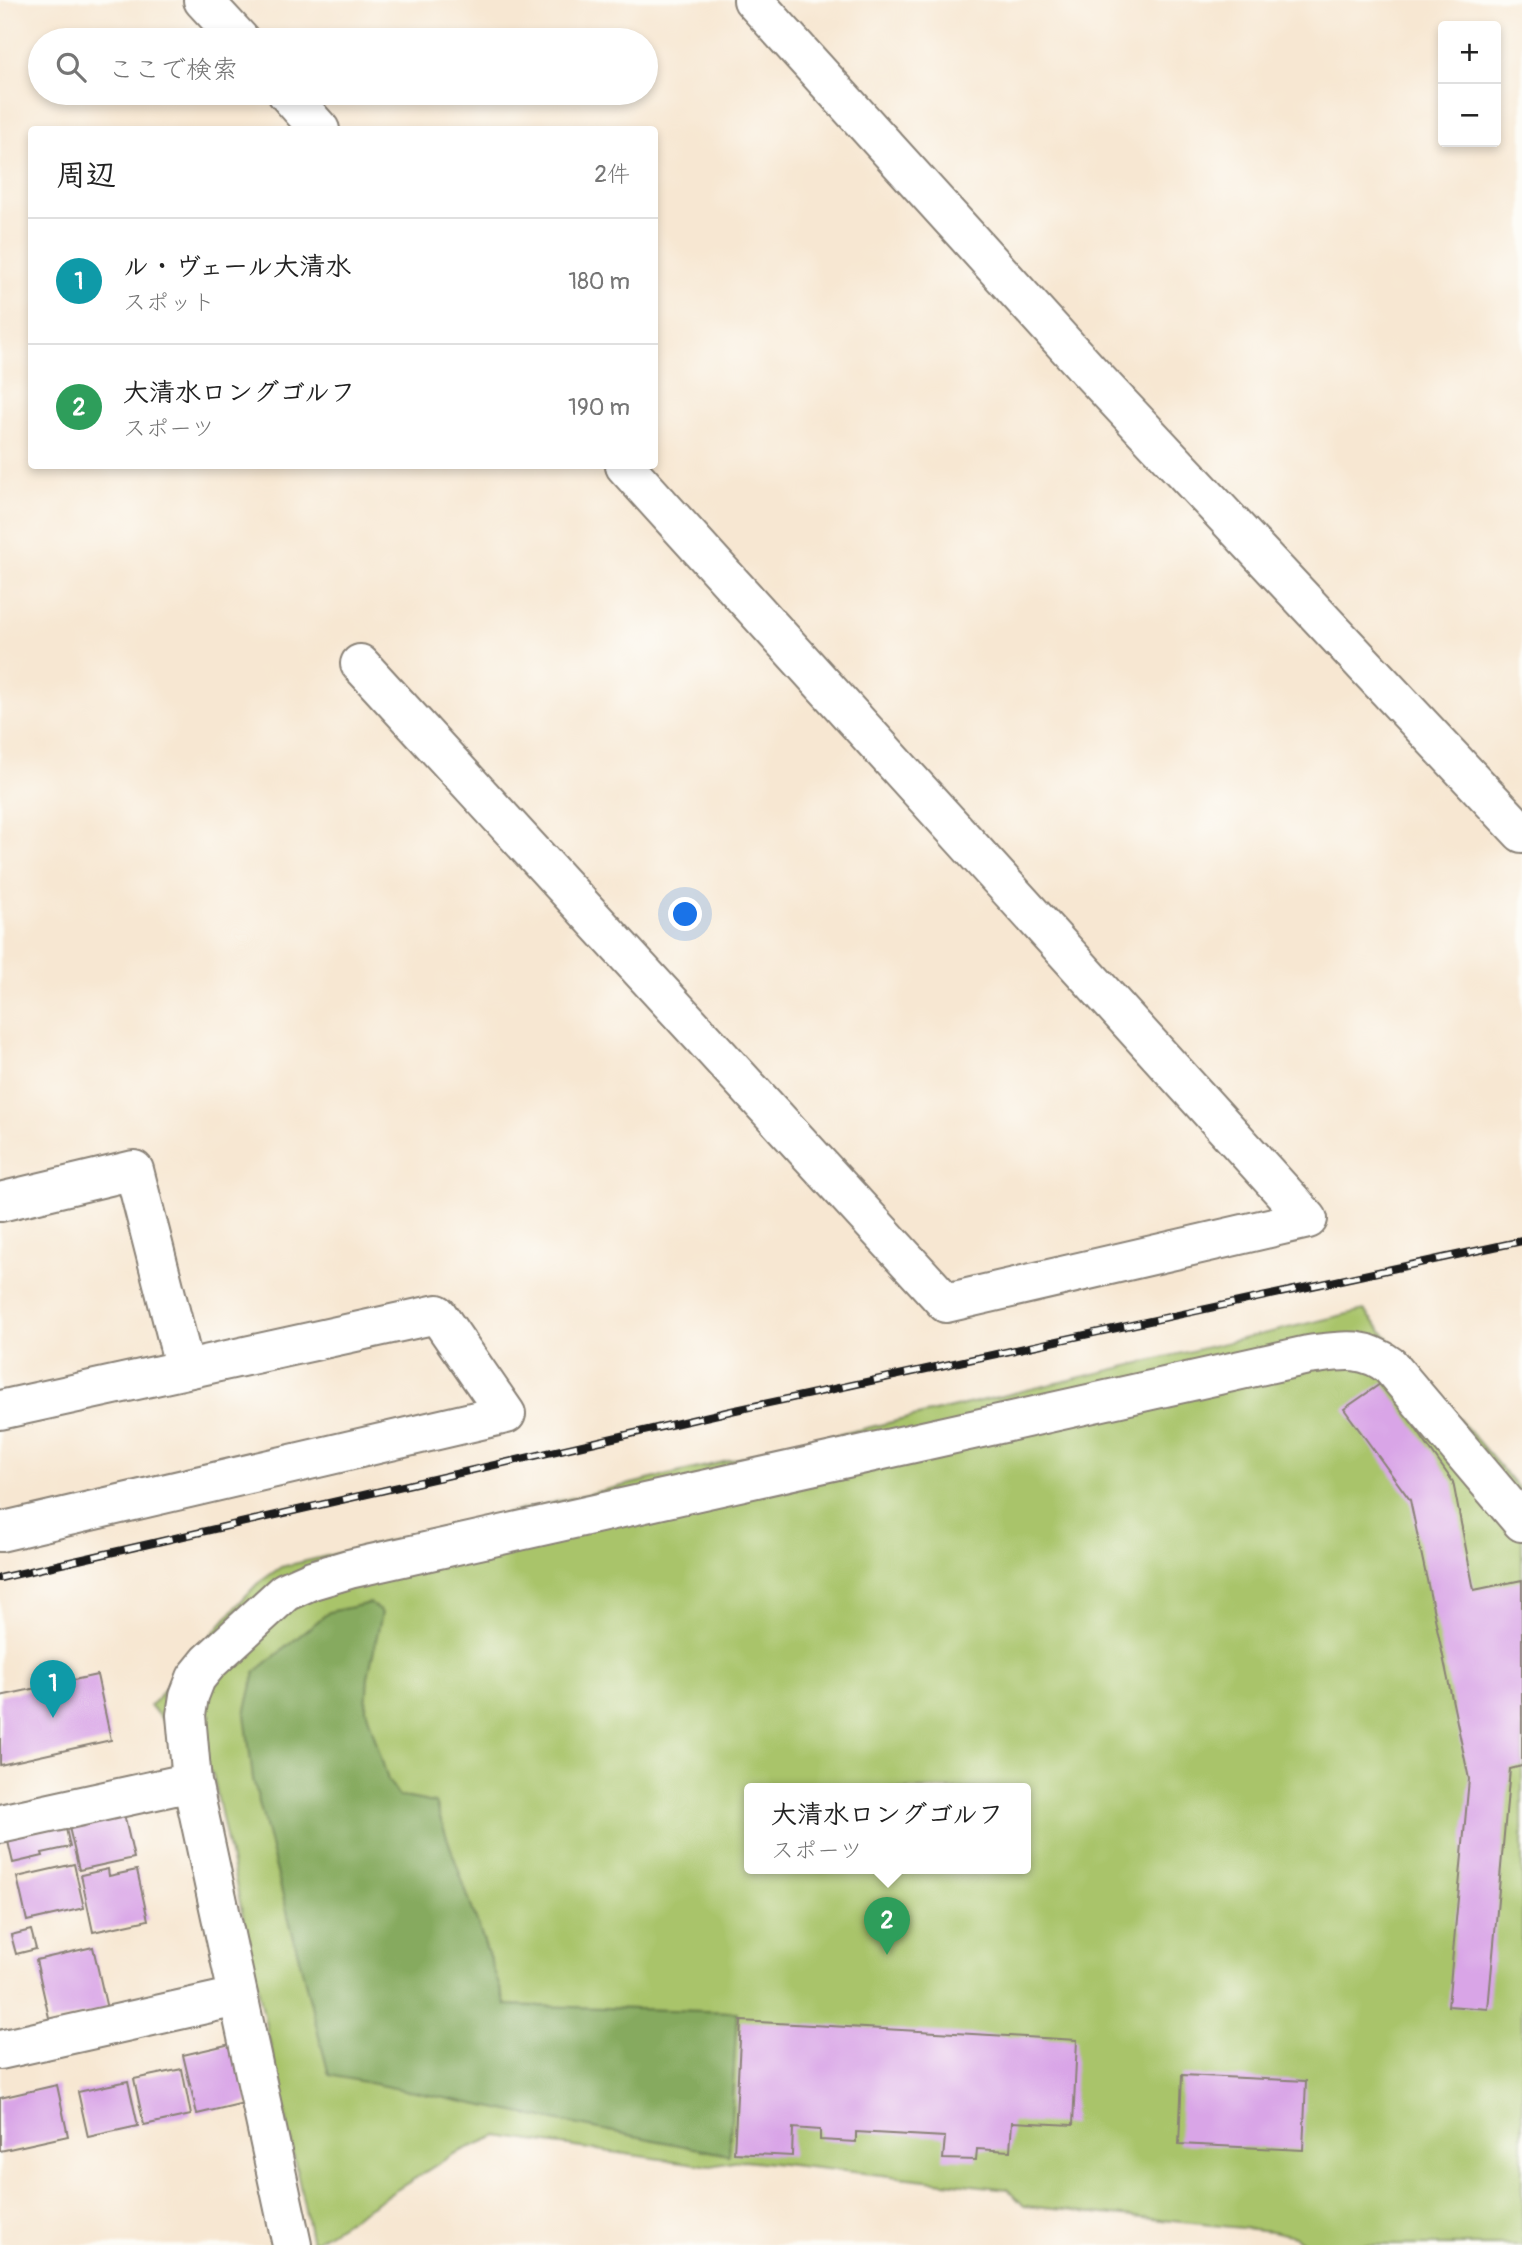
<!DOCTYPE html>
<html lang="ja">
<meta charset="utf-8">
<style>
body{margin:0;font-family:Pangolin,"Klee One",sans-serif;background:#f6f6f6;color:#222}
.controls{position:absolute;right:21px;top:21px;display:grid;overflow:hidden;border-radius:7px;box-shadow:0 4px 10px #0003}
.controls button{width:63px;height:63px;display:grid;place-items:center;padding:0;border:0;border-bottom:2px solid #e0e0e0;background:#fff;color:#222;font:35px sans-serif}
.you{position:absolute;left:686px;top:915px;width:24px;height:24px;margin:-18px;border:5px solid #fff;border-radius:50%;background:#1a73e8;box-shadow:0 0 0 10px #1a73e833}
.badge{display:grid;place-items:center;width:46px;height:46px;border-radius:50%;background:#1a73e8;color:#fff;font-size:23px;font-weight:700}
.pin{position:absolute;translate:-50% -58px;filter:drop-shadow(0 2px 4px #0008)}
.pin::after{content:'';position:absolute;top:37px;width:24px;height:21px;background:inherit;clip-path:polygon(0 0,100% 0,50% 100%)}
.popup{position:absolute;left:744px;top:1783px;width:287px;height:91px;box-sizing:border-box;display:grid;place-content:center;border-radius:7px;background:#fff;filter:drop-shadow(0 2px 5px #0005);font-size:23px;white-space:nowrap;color:#767676}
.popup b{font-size:26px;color:#222}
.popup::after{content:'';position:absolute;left:50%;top:100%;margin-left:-14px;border:14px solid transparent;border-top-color:#fff}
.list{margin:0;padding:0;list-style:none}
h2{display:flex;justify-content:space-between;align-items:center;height:91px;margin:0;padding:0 28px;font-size:30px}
h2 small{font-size:23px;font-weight:400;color:#767676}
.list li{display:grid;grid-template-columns:46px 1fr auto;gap:21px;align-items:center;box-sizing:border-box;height:126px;padding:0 28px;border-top:2px solid #e0e0e0}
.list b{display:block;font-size:26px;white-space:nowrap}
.list p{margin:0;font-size:23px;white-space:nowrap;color:#767676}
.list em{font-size:23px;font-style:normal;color:#767676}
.icon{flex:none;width:38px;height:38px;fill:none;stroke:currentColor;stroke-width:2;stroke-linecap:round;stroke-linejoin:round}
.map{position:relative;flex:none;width:1522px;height:2245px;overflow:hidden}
.search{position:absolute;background:#fff;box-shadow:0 4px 10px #0003;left:28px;top:28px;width:630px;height:77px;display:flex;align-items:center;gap:18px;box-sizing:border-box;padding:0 24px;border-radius:38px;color:#767676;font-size:26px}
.panel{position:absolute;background:#fff;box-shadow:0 4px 10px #0003;left:28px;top:126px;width:630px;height:343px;border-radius:7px}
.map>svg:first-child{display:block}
.green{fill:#a9c46a;stroke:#627043;stroke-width:2;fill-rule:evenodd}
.forest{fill:#86aa5e;stroke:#51633d;stroke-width:2}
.building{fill:#d9a5e7}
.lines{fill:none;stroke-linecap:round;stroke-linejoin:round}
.minor-casing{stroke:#8a8277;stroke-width:42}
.minor{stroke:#fff;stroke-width:38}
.rail-casing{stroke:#1c1c1c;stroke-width:8}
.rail{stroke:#fdfcf7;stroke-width:5;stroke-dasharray:16;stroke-linecap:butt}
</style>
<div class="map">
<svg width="1522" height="2245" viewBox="0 0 1522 2245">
<rect width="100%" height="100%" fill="#fdfcf7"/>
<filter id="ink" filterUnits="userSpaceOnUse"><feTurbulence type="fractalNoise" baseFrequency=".0143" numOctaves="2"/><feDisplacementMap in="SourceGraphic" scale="14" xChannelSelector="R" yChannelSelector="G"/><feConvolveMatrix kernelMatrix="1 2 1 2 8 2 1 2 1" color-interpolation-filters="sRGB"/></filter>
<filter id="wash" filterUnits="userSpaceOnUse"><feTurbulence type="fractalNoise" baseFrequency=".00686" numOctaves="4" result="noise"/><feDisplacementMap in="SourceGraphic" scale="28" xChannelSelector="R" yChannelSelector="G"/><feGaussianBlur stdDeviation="1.57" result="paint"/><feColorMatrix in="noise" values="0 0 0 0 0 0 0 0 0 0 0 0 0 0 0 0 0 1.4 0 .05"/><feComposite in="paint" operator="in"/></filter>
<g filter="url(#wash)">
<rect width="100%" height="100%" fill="#f7e7d2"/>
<path class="green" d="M 1364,1310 L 1522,1492 L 1522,2245 L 1306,2245 L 1294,2236 L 1271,2231 L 1024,2206 L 1008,2189 L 744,2160 L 711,2166 L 497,2136 L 454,2154 L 312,2243 L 213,1775 L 150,1706 L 243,1599 L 257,1584 L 281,1567 ZM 749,1789 L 1025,1789 L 1025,1869 L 749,1869 Z"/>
<path class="forest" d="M 370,1603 L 382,1613 L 368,1677 L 366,1709 L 388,1780 L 399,1796 L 435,1803 L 506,2005 L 737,2012 L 729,2155 L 329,2075 L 253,1779 L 245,1714 L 255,1672 L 329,1612 Z"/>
<g id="blocks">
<path class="building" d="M 1383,1382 L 1453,1482 L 1474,1590 L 1522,1580 L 1522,1766 L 1510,1769 L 1488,2009 L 1448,2006 L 1469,1779 L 1410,1500 L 1344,1409 Z
M 97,1675 L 111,1740 L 0,1765 L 0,1696 Z
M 123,1810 L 134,1858 L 79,1870 L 68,1823 Z
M 65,1824 L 70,1847 L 42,1853 L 43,1856 L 13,1863 L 7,1837 Z
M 74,1864 L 84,1908 L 27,1921 L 17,1877 Z
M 108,1869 L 109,1876 L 137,1870 L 148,1920 L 93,1932 L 81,1875 Z
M 31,1930 L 36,1949 L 16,1954 L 11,1935 Z
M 93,1947 L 107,2009 L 50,2022 L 36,1960 Z
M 741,2021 L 1077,2040 L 1073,2125 L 1012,2122 L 1010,2151 L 977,2149 L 976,2160 L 943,2159 L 945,2137 L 856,2132 L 856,2142 L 820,2140 L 820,2130 L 793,2128 L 792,2156 L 734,2153 Z
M 235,2043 L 248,2102 L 197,2114 L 183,2055 Z
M 182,2069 L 191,2115 L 144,2125 L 134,2079 Z
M 1182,2075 L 1306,2081 L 1303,2150 L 1179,2144 Z
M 128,2081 L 138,2126 L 88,2137 L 78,2092 Z
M 57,2085 L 68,2136 L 0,2151 L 0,2098 Z"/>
</g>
</g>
<g filter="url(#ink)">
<use href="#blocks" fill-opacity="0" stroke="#8a8277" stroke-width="2"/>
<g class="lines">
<defs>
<path id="minor" d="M 203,0 L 240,40
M 753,0 L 1090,372 L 1522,833
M 287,93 L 320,130
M 360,664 L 946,1303 L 1308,1219 L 625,466
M 0,1202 L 134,1170 L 185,1369
M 0,1410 L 437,1314 L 506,1414 L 0,1532
M 192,1782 L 186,1715 L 189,1696 L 196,1678 L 209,1662 L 285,1592 L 312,1580 L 349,1569 L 1308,1355 C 1341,1351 1362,1345 1390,1366 L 1522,1522
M 0,1824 L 192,1782 L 292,2245
M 0,2050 L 237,1997"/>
</defs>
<use href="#minor" class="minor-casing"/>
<use href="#minor" class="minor"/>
<defs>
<path id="rail" d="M 0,1578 L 731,1411 L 1522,1241"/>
</defs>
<use href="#rail" class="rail-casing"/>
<use href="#rail" class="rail"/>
</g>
</g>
</svg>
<div class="controls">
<button>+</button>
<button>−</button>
</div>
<div class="you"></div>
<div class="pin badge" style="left:53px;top:1718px;background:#0f9aa8">1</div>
<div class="pin badge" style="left:887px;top:1955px;background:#2e9e5b">2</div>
<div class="popup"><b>大清水ロングゴルフ</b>スポーツ</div>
<div class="search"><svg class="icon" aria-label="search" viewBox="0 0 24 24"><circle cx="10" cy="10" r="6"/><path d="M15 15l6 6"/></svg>ここで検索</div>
<section class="panel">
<h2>周辺<small>2件</small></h2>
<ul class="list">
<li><span class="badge" style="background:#0f9aa8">1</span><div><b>ル・ヴェール大清水</b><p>スポット</p></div><em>180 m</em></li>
<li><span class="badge" style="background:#2e9e5b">2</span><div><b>大清水ロングゴルフ</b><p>スポーツ</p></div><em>190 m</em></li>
</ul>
</section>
</div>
